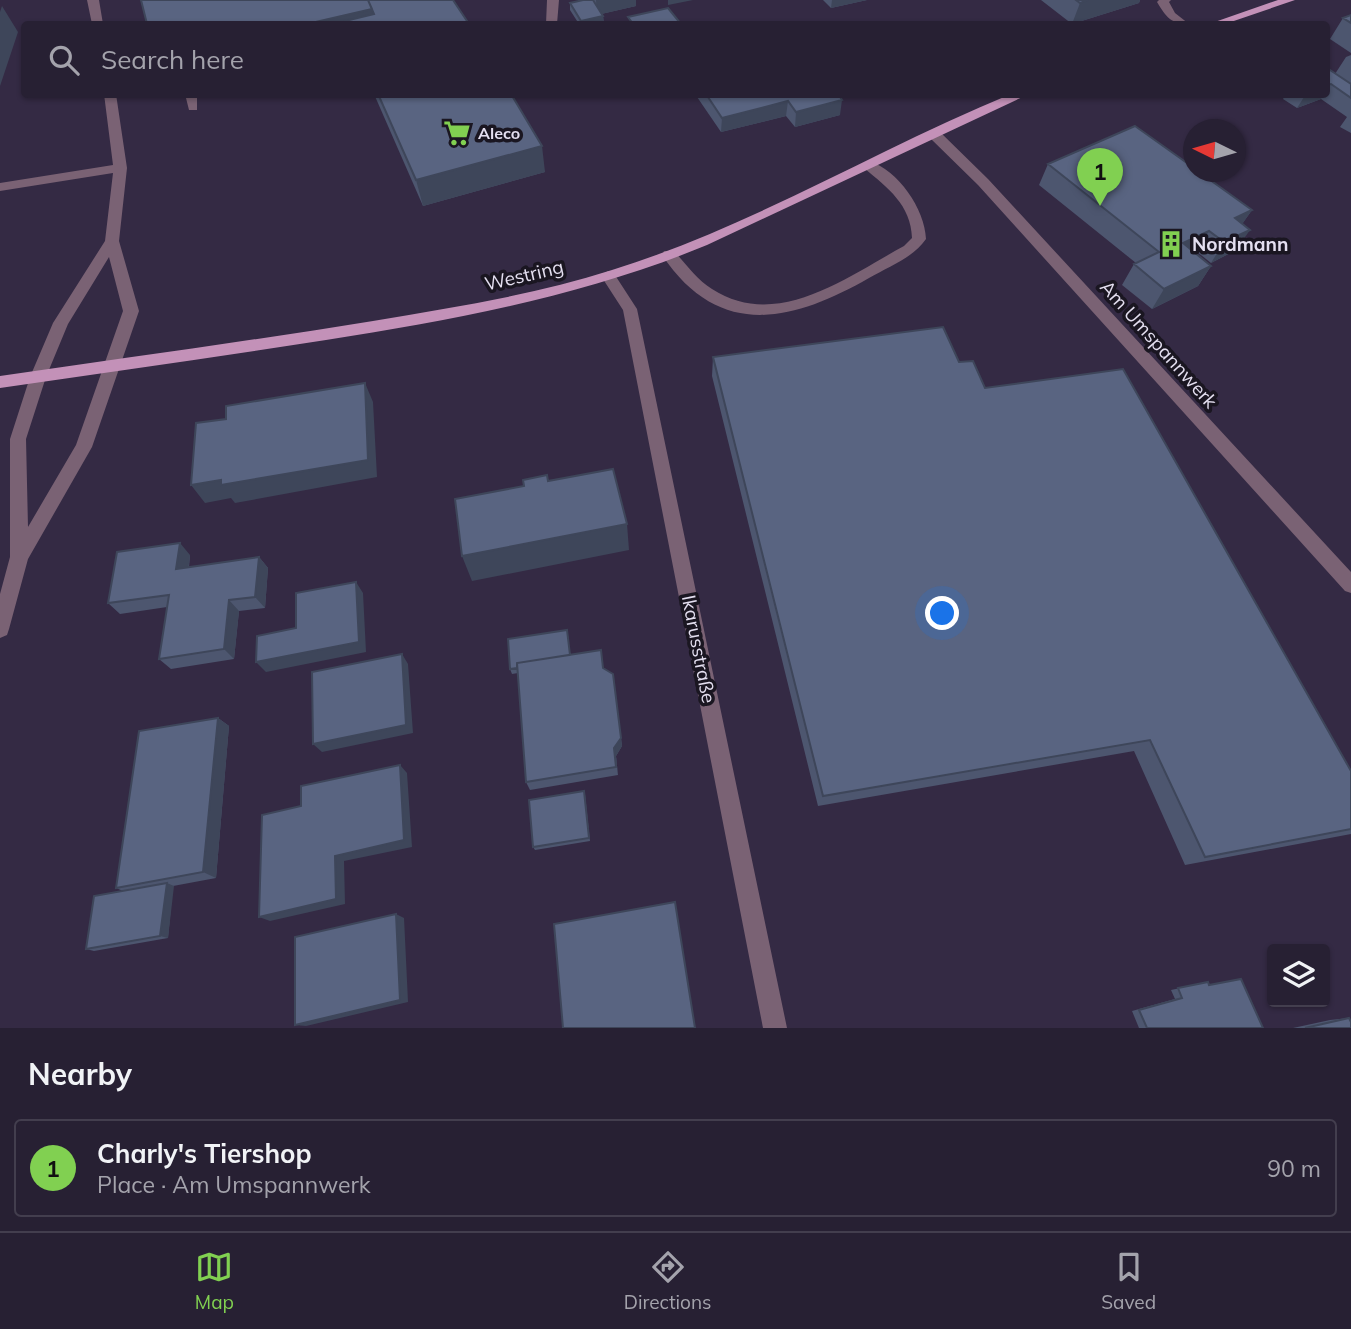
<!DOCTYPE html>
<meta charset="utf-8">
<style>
body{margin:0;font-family:Mulish,sans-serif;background:#2f283b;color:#f1f3f6}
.controls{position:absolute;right:21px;bottom:21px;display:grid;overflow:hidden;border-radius:7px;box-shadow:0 2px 5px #0004}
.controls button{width:63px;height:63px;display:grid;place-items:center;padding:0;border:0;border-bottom:2px solid #433e4e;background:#272033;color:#f1f3f6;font:35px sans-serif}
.compass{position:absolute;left:1183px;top:119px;width:63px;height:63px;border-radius:50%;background:#272033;box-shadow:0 2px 5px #0004;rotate:275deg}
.you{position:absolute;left:943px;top:614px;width:24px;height:24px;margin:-18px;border:5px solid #fff;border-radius:50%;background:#1a73e8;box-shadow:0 0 0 10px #1a73e833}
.badge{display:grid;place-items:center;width:46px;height:46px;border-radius:50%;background:#81d051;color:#111;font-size:23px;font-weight:700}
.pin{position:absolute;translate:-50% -58px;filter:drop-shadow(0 2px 4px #0008)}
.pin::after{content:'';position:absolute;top:37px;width:24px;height:21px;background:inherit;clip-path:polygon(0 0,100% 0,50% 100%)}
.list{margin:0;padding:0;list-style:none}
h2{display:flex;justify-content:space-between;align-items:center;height:91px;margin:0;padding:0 28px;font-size:30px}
h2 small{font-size:23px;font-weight:400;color:#a4a3ac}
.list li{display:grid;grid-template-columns:46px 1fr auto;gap:21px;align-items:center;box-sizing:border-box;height:98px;margin:0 14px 14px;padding:0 14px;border:2px solid #433e4e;border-radius:7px}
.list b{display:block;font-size:26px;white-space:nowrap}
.list p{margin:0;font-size:23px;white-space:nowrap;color:#a4a3ac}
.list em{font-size:23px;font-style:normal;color:#a4a3ac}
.icon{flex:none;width:38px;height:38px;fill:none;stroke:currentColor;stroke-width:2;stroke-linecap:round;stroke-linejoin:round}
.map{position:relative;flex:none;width:1351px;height:1028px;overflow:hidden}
.search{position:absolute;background:#272033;box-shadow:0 2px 5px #0004;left:21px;right:21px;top:21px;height:77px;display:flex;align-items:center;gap:18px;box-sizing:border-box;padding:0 24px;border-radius:7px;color:#a4a3ac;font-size:26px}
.sheet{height:203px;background:#272033}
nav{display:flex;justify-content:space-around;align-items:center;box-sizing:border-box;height:98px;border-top:2px solid #433e4e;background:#272033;font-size:19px;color:#a4a3ac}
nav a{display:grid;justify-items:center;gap:4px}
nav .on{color:#81d051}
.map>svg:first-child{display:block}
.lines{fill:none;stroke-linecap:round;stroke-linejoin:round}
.minor{fill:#7a6274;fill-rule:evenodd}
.major{fill:#c391b8;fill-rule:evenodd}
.wall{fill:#4d566f}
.shaded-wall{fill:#3e465a}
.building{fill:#596481;stroke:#3e465a;stroke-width:2}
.labels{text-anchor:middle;stroke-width:7;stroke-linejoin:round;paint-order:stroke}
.far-poi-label{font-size:16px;font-weight:bold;fill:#e4dff0;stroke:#1a1621;text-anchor:start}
.poi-label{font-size:19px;font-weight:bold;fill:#e4dff0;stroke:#1a1621;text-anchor:start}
.street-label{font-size:19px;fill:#e4dff0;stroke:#1a1621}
</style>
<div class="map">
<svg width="1351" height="1028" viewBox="0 0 1351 1028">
<rect width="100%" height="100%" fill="#342a44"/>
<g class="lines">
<path class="minor" d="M 87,0 L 99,0 L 103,24 L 92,24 Z
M 547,0 L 559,0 L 557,24 L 546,24 Z
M 1159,0 L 1171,0 L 1169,2 L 1175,13 L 1189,24 C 1171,24 1166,17 1157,2 Z
M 104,94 L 116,94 L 127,168 L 119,241 L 139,311 L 92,447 L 28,559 L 9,629 L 7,635 L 0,638 L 0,594 L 10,557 L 10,439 L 30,377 L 53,323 L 105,241 L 113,173 L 0,191 L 0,183 L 113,165 ZM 109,257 L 123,311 L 76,445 L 28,527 L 26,439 L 46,377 L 68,324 Z
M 185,94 L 197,94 L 197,110 L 189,110 Z
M 934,130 L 939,131 L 988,179 L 1351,572 L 1351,593 L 1345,591 L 978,185 L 929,137 L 929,131 Z
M 869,161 C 898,170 925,209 926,239 C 913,258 888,267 869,278 C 792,322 719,340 662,255 L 664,251 L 674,251 C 686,264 697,280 712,289 C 777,331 847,277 904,246 L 912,238 C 911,205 888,188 864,168 L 862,165 Z
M 608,271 L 613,272 L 637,309 L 787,1028 L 763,1028 L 623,310 L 601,276 Z"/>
<path class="major" d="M 1278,0 L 1295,0 L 1225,24 L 1209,24 Z
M 1011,94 L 1029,94 L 707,245 C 584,296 457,319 326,340 C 218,357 109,372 0,388 L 0,376 C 125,358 249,341 373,321 C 454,307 535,295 612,270 C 751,227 877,149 1011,94 Z"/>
</g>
<path class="wall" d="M 583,0 L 636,0 L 636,6 L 601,14 L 603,16 L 604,24 L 579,24 L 570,10 L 570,3 Z
M 823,0 L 867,0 L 831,8 Z
M 1041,0 L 1140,0 L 1139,3 L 1072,24 Z
M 1351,15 L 1351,53 L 1330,39 L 1343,18 Z
M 1351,55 L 1351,133 L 1340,127 L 1347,117 L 1321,99 L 1297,108 L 1283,99 L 1286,94 L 1326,94 L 1326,71 L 1335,74 L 1346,57 Z
M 374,94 L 511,94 L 545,172 L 423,206 Z
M 695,94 L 838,94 L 840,115 L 795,127 L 786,116 L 721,132 Z
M 1048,164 L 1252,210 L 1242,224 L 1236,250 L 1211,263 L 1196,251 L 1194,252 L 1211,266 L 1198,286 L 1152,309 L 1122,285 L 1134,264 L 1136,263 L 1039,185 Z
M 713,357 L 959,362 L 985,388 L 1351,771 L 1351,834 L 1185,865 L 1134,751 L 818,806 L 712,376 Z
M 190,555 L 189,567 L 259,557 L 268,568 L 265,608 L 239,611 L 234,659 L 171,669 L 159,659 L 167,607 L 120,614 L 108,603 Z
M 568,635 L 570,655 L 604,668 L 614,683 L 622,746 L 616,756 L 618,775 L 530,790 L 526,782 L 518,673 L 512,674 L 510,669 Z
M 218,718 L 229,726 L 216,878 L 173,886 L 168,938 L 94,951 L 86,949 L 123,891 L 116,888 Z
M 585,794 L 590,841 L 535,850 L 533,847 Z
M 1208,982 L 1209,985 L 1263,1028 L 1139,1028 L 1132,1011 L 1175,999 L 1171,990 Z
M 1349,1018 L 1351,1028 L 1293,1028 L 1330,1020 Z"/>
<path class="shaded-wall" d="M 596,0 L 636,0 L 636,6 L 597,15 Z
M 668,0 L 693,0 L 668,5 Z
M 832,0 L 867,0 L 831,8 Z
M 1088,0 L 1140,0 L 1139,3 L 1072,24 L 1080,3 Z
M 2,6 L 18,32 L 0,86 L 0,12 Z
M 372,9 L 377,24 L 307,24 Z
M 603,16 L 604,24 L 581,24 L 581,21 Z
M 1306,94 L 1324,94 L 1321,99 L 1297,108 Z
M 842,100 L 840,115 L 795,127 L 796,112 Z
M 788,101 L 786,116 L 721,132 L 722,118 Z
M 542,146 L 545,172 L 423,206 L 416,180 Z
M 1252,210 L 1238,230 L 1235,218 Z
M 1250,230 L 1236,250 L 1211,263 L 1224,242 Z
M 1209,231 L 1196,251 L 1170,264 L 1183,243 Z
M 1211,266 L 1198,286 L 1152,309 L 1164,289 Z
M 365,383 L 373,402 L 377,477 L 235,503 L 231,498 L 205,503 L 191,485 Z
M 627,524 L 629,550 L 472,581 L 462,556 Z
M 180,543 L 190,555 L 187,580 L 176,569 Z
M 259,557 L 268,568 L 265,608 L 255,597 Z
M 356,582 L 363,593 L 366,652 L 266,672 L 256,662 Z
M 229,600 L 239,611 L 234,659 L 224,649 Z
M 402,654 L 408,664 L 413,733 L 322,752 L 313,744 Z
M 613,674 L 622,746 L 616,756 L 618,775 L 614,748 Z
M 218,718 L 229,726 L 216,878 L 203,872 Z
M 400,765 L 407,773 L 412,847 L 344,861 L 345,904 L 270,921 L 259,917 L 335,856 Z
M 167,883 L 174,886 L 168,938 L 160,936 Z
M 396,914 L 404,918 L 408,1002 L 306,1026 L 295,1025 Z"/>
<path class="building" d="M 141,0 L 368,0 L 372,9 L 307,24 L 147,24 Z
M 368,0 L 453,0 L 469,24 L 347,24 L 345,21 L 374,14 Z
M 583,0 L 593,0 L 603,16 L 581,21 L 570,3 Z
M 1076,0 L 1088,0 L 1080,3 Z
M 668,8 L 681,24 L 633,24 L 628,17 Z
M 1351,15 L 1351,23 L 1343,18 Z
M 1330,70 L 1351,84 L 1351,98 L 1331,84 L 1326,85 L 1326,71 Z
M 378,94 L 511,94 L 542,146 L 416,180 Z
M 706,94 L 838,94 L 842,100 L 796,112 L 788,101 L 722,118 Z
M 1135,126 L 1194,168 L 1194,172 L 1199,172 L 1252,210 L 1235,218 L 1250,230 L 1224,242 L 1209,231 L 1183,243 L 1211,266 L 1164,289 L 1134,264 L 1159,252 L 1048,164 Z
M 943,327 L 959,362 L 973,361 L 985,388 L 1123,369 L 1351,771 L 1351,829 L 1205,857 L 1150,740 L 823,796 L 713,357 Z
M 365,383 L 368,460 L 221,485 L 221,480 L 191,485 L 196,423 L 226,419 L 226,406 Z
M 613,469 L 627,524 L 462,556 L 455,499 L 524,486 L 523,480 L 547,475 L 548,481 Z
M 180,543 L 176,569 L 259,557 L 255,597 L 229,600 L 224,649 L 159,659 L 169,595 L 108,603 L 117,552 Z
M 356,582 L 359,642 L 256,662 L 257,636 L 296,628 L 296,593 Z
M 567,630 L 570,655 L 517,663 L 517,668 L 510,669 L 508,639 Z
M 601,650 L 603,668 L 613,674 L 621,738 L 614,748 L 616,767 L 526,782 L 517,663 Z
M 402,654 L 406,725 L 313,744 L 312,672 Z
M 218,718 L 203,872 L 116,888 L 139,731 Z
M 400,765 L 404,840 L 335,856 L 336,899 L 259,917 L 262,815 L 301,806 L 301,786 Z
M 584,791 L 589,838 L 533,847 L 529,800 Z
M 167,883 L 160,936 L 86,949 L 94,896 Z
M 675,902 L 695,1028 L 563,1028 L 554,924 Z
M 396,914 L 400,1000 L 295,1025 L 295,937 Z
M 1241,979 L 1263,1028 L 1147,1028 L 1139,1010 L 1182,998 L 1178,988 L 1208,982 L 1209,985 Z
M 1349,1018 L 1351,1022 L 1351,1028 L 1305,1028 Z"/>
<defs>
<symbol id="supermarket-bare" viewBox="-9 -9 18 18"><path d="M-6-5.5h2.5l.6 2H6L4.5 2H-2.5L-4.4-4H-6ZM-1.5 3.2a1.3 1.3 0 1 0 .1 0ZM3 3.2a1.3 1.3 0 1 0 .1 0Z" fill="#81d051" stroke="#1a1621" stroke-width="2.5" paint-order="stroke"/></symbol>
<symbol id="building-bare" viewBox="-9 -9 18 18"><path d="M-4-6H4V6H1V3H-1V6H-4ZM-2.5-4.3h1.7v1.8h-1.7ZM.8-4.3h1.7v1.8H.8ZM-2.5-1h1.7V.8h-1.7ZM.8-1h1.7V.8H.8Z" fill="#81d051" stroke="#1a1621" stroke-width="2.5" paint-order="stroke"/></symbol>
</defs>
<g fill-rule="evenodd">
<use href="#supermarket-bare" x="438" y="114" width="38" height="38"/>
<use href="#building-bare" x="1152" y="225" width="38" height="38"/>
</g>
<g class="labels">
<g class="far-poi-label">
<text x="478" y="139">Aleco</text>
</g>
<g class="poi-label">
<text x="1192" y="251">Nordmann</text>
</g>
<g class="street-label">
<text transform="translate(524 275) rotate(-13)" y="7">Westring</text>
<text transform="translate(1159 344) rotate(48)" y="7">Am Umspannwerk</text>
<text transform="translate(699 649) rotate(79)" y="7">Ikarusstraße</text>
</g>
</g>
</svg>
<div class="controls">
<button><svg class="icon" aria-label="layers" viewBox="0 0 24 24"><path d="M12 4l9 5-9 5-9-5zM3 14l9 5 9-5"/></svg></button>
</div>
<svg class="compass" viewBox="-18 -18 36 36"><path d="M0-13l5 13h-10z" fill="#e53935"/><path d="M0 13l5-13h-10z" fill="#a4a3ac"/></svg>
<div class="you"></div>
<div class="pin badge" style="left:1100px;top:206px">1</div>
<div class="search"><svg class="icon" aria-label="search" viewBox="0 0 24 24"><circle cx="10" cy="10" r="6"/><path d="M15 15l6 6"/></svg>Search here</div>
</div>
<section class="sheet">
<h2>Nearby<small></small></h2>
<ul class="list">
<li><span class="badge">1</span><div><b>Charly's Tiershop</b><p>Place · Am Umspannwerk</p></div><em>90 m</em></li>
</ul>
</section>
<nav>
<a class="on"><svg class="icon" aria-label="map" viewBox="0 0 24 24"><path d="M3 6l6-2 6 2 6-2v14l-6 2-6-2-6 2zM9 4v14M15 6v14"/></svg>Map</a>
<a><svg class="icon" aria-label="directions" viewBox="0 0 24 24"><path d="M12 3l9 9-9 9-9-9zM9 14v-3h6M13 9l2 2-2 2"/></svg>Directions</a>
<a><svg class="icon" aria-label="saved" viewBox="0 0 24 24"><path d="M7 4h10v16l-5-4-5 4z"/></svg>Saved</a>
</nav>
